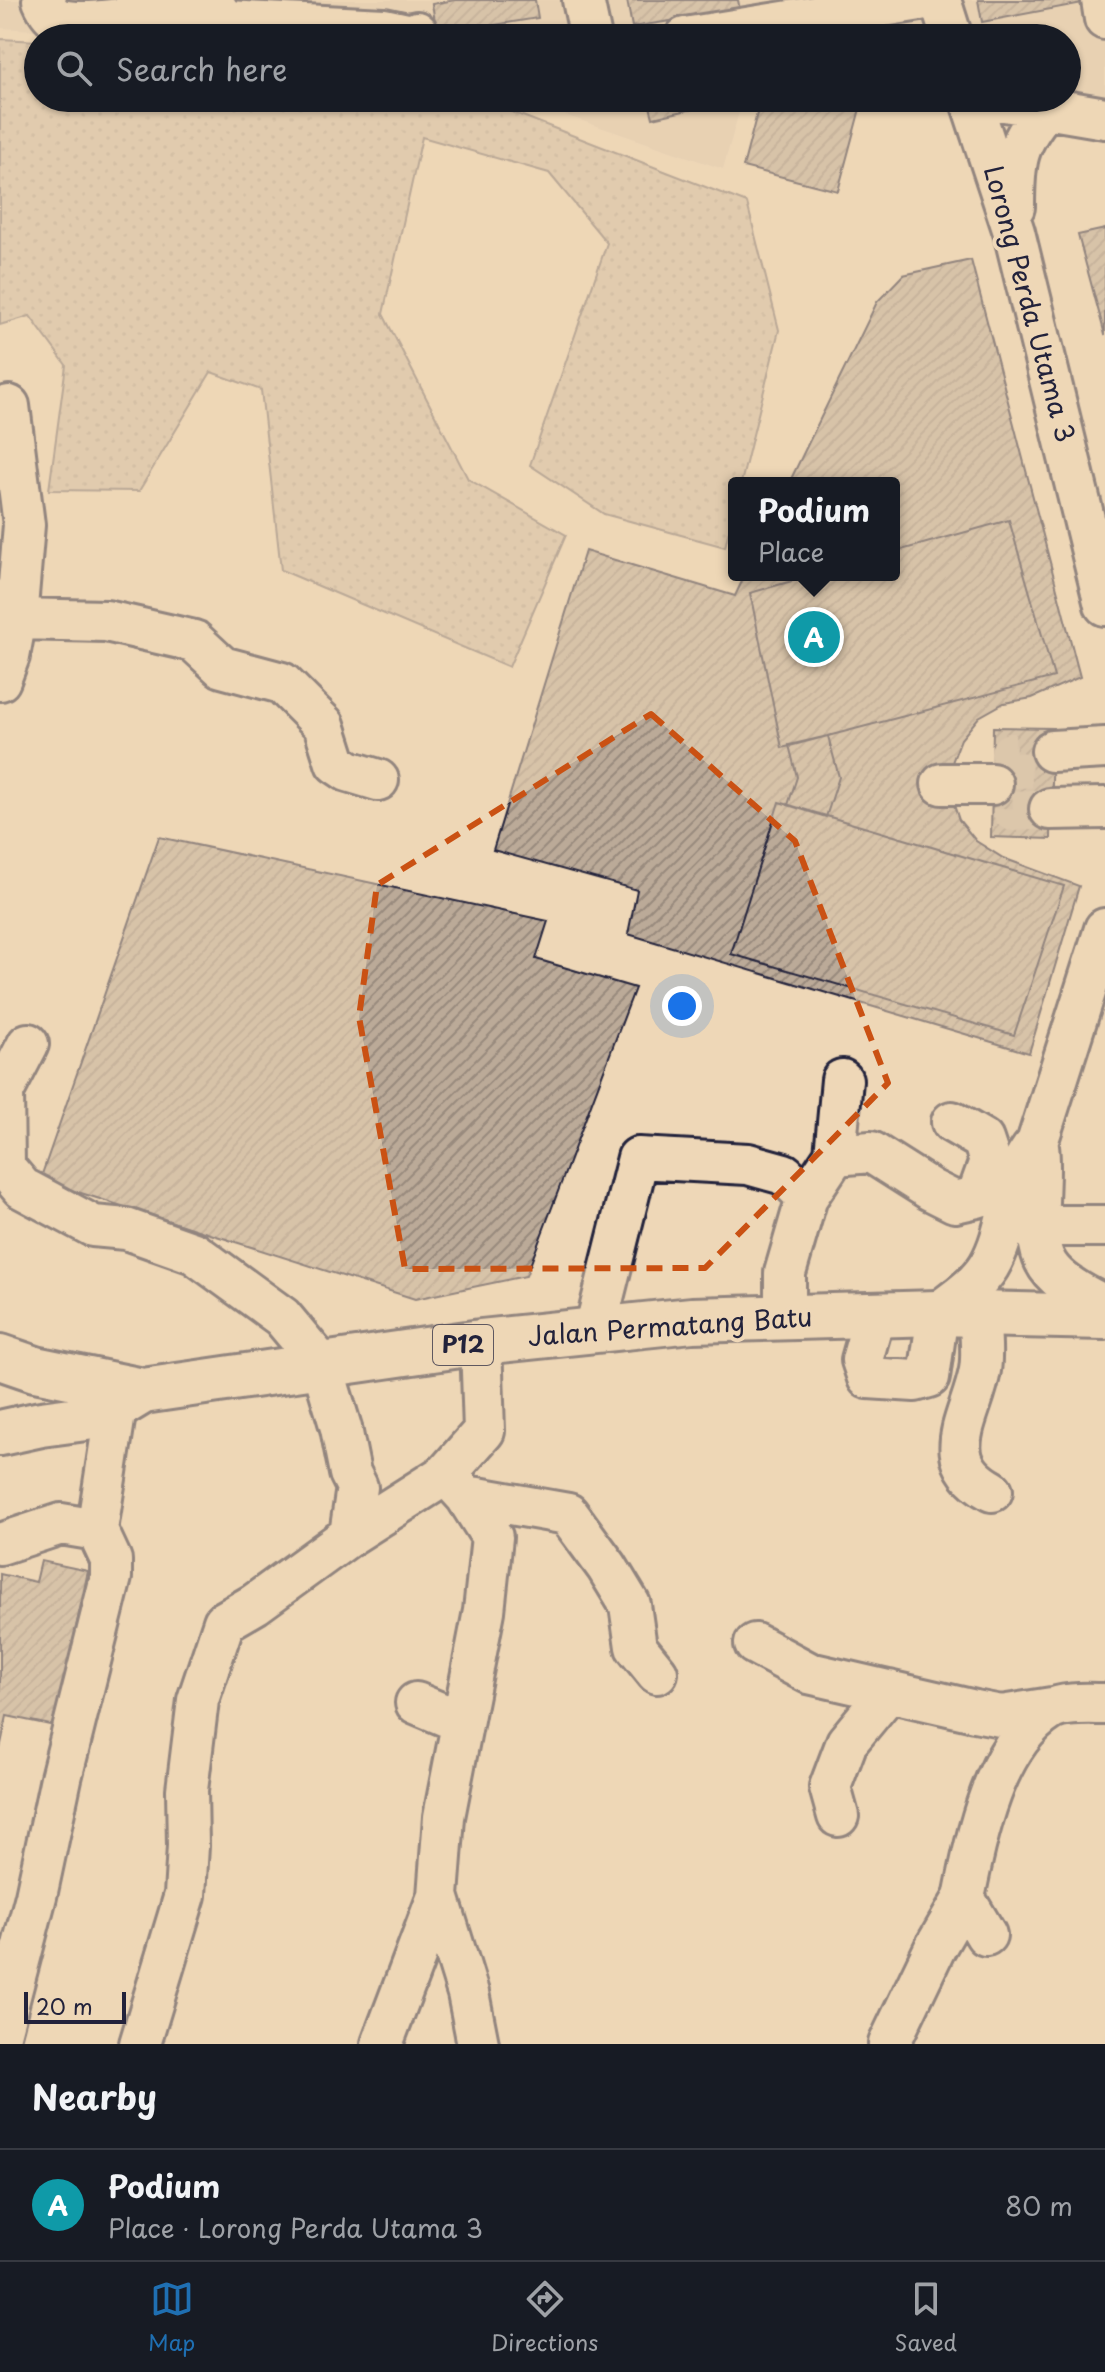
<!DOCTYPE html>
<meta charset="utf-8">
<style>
body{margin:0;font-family:"Playpen Sans",sans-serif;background:#20242c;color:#f1f3f6}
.scale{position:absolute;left:24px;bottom:20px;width:102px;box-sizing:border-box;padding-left:8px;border:4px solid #22223b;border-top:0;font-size:22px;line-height:28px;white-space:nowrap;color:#22223b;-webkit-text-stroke:6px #eed7b7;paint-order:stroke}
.you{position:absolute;left:682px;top:1006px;width:28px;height:28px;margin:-20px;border:6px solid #fff;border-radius:50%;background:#1a73e8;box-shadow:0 0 0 12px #1a73e833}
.badge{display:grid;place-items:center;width:52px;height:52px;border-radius:50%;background:#1f6fb2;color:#fff;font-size:26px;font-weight:700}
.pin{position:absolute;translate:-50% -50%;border:4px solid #fff;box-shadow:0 2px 8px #0006}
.popup{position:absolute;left:728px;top:477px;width:172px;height:104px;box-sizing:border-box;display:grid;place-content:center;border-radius:8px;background:#171b24;filter:drop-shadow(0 2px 6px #0005);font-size:26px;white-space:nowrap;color:#9ea1a6}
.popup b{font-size:30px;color:#f1f3f6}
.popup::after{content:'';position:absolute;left:50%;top:100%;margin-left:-16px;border:16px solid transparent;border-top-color:#171b24}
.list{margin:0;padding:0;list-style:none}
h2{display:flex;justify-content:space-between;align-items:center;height:104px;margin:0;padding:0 32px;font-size:34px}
h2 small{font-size:26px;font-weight:400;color:#9ea1a6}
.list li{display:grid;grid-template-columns:52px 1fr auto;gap:24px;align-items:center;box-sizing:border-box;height:112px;padding:0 32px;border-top:2px solid #363941}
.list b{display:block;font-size:30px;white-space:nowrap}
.list p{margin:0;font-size:26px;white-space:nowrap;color:#9ea1a6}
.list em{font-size:26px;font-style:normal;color:#9ea1a6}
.icon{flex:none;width:44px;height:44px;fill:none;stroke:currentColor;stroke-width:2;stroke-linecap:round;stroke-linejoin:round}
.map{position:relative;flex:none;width:1105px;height:2044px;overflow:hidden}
.search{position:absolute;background:#171b24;box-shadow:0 2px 6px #0004;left:24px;right:24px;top:24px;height:88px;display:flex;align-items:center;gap:20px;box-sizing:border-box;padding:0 28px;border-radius:44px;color:#9ea1a6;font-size:30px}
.sheet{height:216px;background:#171b24}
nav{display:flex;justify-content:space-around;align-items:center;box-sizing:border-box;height:112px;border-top:2px solid #363941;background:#171b24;font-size:22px;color:#9ea1a6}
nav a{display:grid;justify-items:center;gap:4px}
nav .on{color:#1f6fb2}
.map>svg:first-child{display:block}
.built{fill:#dfcaae}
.grass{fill:url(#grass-dots);stroke:#7a7070;stroke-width:2}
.building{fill:url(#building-hatch);stroke:#22223b;stroke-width:2}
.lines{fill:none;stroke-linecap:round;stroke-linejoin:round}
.minor-tunnel{stroke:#c5b39e;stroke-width:40;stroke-dasharray:40 20;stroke-linecap:butt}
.minor-casing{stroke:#22223b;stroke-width:46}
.major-casing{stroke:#22223b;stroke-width:50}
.minor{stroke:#eed7b7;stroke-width:40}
.major{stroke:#eed7b7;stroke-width:44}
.marked{fill:none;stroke:#ca5113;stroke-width:6;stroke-dasharray:16 10;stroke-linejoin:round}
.labels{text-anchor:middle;stroke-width:8;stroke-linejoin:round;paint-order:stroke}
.shield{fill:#eed7b7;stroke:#5f5860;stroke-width:2}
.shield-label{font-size:24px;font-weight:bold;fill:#22223b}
.street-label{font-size:26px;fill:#22223b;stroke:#eed7b7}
</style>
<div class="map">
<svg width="1105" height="2044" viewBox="0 0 1105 2044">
<defs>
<pattern id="grass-dots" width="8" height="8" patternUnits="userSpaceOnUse" patternTransform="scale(2)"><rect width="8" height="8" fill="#d1bda5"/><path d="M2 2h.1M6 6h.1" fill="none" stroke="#b3a28f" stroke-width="1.8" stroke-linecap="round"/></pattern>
<pattern id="building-hatch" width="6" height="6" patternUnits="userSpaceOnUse" patternTransform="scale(2)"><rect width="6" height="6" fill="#bbaa98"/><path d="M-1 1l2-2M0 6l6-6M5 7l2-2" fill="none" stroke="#988a7d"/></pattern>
</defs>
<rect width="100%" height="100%" fill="#eed7b7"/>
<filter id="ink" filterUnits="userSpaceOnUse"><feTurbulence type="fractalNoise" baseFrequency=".0125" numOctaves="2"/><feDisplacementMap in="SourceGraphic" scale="16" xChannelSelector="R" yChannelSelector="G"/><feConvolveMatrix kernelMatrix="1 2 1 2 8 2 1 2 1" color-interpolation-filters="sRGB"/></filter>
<g filter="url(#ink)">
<path class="built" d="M 0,0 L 1105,0 L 1105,137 L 919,98 L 1067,98 L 1067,38 L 171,38 L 0,28 Z
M 515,98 L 743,98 L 723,169 Z"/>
<path class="grass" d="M 0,39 L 38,41 L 38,98 L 476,98 L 747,203 L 779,330 L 741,483 L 734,483 L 734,510 L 725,547 L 604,514 L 530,465 L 607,243 L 549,173 L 422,137 L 383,314 L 468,479 L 566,535 L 509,667 L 281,570 L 261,390 L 211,372 L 139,491 L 49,490 L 66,365 L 30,316 L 0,325 Z"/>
<path class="building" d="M 455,0 L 535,0 L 538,18 L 452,32 L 436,27 L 432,4 Z
M 627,0 L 738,0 L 740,10 L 632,27 Z
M 978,0 L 1088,0 L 1088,2 L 982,22 Z
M 648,98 L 718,98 L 719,103 L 653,118 Z
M 761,98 L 833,98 L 861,105 L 838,191 L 743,167 Z
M 1105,229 L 1105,335 L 1078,235 Z
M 971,260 L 1080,677 L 1032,698 L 1004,703 L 979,717 L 961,739 L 951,765 L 950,793 L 959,820 L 976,841 L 1003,858 L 1079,886 L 1029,1053 L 628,934 L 637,890 L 493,850 L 585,551 L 735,596 L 745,575 L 894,575 L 894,483 L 789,483 L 877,302 L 903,275 Z
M 1009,520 L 1054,677 L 782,748 L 750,593 L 813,575 L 894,575 L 894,552 Z
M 993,727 L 1053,728 L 1051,839 L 991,837 Z
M 828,736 L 839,777 L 826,817 L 788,805 L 797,777 L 789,745 Z
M 779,802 L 1064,886 L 1014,1035 L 731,954 Z
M 159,837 L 548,921 L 536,959 L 635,988 L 526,1276 L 415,1299 L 40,1180 Z
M 41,1561 L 88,1571 L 55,1726 L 7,1716 L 0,1749 L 0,1574 L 36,1582 Z"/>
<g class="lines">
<path class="minor-tunnel" d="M 1050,809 L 1013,811 L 1011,753 L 1052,751"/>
<defs>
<path id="minor" d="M 43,0 C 46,7 51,16 58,19 C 90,30 177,8 213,2
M 212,0 L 219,13 L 227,21 L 384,29 L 412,35 L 417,32
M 583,0 L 591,38
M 940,0 L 952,38
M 1102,0 L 1105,19
M 685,38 L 920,0
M 970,98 L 1014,232 L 1105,605
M 987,98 L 1105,118
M 1014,207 C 1014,160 1016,144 1046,108
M 0,614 L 16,619 L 106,621 L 194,641 L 222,667 L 282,683 L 324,725 L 336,763 L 348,771 L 378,780
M 0,680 L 9,656 L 16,619 L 24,525 L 9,406
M 1052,751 L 1105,748
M 942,784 L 992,784
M 1050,809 L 1105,808
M 1038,1147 C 1043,1181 1029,1238 1048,1266 C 1060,1284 1086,1297 1105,1306
M 835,1155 L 842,1080
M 0,1162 L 22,1188 L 93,1226 L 126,1229 L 194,1253 L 282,1317 L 322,1365 L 341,1428 L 350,1473 L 357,1487 L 350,1535
M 4,1165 L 3,1092 L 28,1044
M 1039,1226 L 1105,1226
M 979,1313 C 980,1331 983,1352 980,1370 C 972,1417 934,1459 992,1491
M 875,1314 L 862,1360 L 868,1378 L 915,1381 L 929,1377 L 938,1313 C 956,1299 976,1287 989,1266 C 1012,1227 1006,1177 1037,1143 L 1105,929
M 785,1317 L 785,1273 L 807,1197 L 835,1155 L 871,1152 L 931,1190 L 955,1202 L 977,1197 L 990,1161 L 983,1140 L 952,1122
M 595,1330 L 638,1158 L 748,1164 L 784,1174 L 807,1197
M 446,1474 L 466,1496 L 492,1537 L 484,1611 L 444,1817 L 438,1896 L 468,1993 L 478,2044
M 466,1496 L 568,1514 L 607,1567 L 630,1605 L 636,1647 L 657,1673
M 0,1544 L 61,1524 L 97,1530
M 755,1644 L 809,1673 L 975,1711 L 1001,1716 L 1052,1708
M 416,1703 L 461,1722
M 838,1816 L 830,1787 L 847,1742 L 889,1691
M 986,1935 L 964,1898 C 976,1838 994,1745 1050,1710 C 1064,1702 1089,1704 1105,1704
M 0,2034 L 36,1896 L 61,1778 L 111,1577 L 111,1560 L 97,1530 L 116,1407
M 140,2044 L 185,1895 L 188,1846 L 187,1790 L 198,1700 L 224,1622 L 255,1604 L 350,1535 L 446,1474 L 484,1431 L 481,1342
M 382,2044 L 438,1896
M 889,2044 L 935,1948 L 964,1898"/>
<path id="major" d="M 0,1357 L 35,1369 L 143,1391 L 481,1342 L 692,1320 L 938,1313 L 1105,1317
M 0,1433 L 41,1424 L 86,1418 L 110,1411 L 143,1391"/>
</defs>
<use href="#minor" class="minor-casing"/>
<use href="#major" class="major-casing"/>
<use href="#minor" class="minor"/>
<use href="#major" class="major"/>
</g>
</g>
<path d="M0 0H1105V2044H0ZM 651,714 L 795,841 L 888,1083 L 705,1268 L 405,1269 L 359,1017 L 377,885 Z" fill="#eed7b7" fill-opacity=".55" fill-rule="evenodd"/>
<path class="marked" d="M 651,714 L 795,841 L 888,1083 L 705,1268 L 405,1269 L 359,1017 L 377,885 Z"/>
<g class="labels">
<rect class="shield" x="433" y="1325" width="60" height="40" rx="6"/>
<g class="shield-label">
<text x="463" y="1353">P12</text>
</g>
<g class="street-label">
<text transform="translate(1029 304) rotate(75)" y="9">Lorong Perda Utama 3</text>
<text transform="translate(670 1327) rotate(-4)" y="9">Jalan Permatang Batu</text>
</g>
</g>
</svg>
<div class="scale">20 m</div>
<div class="you"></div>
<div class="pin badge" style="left:814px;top:637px;background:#0f9aa8">A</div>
<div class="popup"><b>Podium</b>Place</div>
<div class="search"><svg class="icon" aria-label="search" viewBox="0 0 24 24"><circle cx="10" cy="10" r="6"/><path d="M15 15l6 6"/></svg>Search here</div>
</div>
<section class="sheet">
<h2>Nearby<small></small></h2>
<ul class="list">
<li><span class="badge" style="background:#0f9aa8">A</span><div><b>Podium</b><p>Place · Lorong Perda Utama 3</p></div><em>80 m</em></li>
</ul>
</section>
<nav>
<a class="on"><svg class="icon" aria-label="map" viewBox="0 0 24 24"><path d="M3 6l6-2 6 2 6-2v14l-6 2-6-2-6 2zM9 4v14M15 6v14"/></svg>Map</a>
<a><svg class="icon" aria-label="directions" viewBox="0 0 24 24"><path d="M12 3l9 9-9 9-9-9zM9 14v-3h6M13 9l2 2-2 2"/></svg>Directions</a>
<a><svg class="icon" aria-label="saved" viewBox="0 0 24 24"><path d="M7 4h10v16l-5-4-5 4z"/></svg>Saved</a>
</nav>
